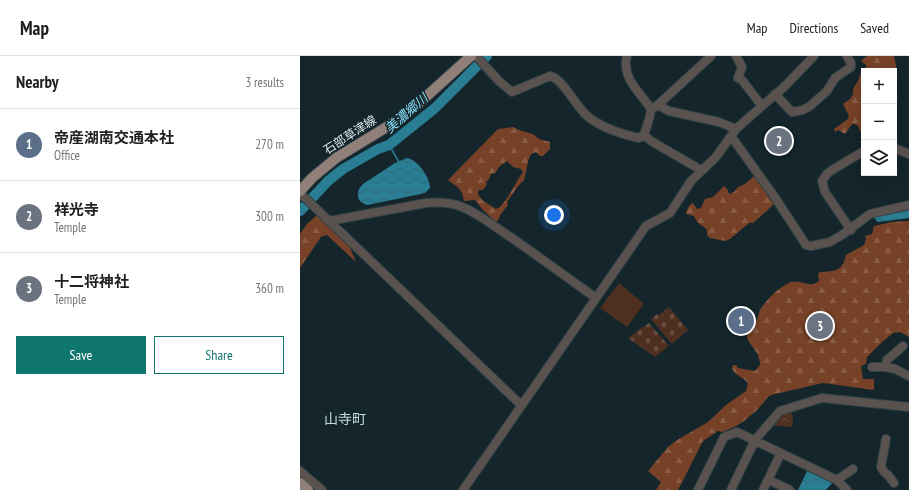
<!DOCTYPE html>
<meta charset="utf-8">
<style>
body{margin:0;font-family:"PT Sans Narrow","Noto Sans JP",sans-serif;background:#f6f6f6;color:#202124}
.controls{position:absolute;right:12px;top:12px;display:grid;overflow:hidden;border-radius:0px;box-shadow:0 4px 16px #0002}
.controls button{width:36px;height:36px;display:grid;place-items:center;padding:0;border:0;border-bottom:1px solid #e0e0e0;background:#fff;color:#202124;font:20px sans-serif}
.you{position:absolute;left:254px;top:159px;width:14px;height:14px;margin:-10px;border:3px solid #fff;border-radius:50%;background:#1a73e8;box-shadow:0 0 0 6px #1a73e833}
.badge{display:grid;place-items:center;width:26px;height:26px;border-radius:50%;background:#0f766e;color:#fff;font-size:13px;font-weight:700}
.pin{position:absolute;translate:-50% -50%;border:2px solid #fff;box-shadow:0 1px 4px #0006}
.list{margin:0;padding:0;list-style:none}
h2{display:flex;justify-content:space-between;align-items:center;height:52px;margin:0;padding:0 16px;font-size:17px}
h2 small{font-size:13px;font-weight:400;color:#757577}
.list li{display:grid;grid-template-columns:26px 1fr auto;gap:12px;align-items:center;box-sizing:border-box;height:72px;padding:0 16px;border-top:1px solid #e0e0e0}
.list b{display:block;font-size:15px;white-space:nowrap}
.list p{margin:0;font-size:13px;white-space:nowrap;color:#757577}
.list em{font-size:13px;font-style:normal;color:#757577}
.actions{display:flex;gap:8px;padding:12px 16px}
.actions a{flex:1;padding:9px 0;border:1px solid #0f766e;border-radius:0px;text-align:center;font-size:14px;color:#0f766e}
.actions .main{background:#0f766e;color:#fff}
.icon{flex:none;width:22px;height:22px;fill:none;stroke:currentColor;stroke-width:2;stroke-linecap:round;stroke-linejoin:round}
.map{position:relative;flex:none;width:609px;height:434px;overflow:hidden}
header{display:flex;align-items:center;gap:24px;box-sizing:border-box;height:56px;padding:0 20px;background:#fff;border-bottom:1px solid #e0e0e0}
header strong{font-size:19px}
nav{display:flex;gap:22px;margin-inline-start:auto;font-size:14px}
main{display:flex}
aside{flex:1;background:#fff}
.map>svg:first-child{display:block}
.forest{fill:url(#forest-firs);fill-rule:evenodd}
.cemetery{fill:url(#cemetery-stones)}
.park{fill:url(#park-crowns)}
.pitch{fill:#4f3020}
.water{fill:url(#water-waves)}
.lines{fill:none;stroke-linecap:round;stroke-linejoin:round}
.stream{stroke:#2a7e93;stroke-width:1.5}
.river{stroke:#2a7e93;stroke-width:10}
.minor-casing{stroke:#304146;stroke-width:10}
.major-casing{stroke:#304146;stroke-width:12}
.minor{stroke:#5a524f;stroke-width:8}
.major{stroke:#908079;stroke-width:10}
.labels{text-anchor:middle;stroke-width:3;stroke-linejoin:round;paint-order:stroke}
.street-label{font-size:12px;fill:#dde8eb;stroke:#14262b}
.water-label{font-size:13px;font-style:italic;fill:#88e0fa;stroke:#14262b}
.quarter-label{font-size:14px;fill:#c2d8df;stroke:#14262b}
</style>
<header>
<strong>Map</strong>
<nav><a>Map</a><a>Directions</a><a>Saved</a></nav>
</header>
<main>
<aside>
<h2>Nearby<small>3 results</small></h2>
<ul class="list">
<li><span class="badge" style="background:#5c6f8a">1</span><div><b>帝産湖南交通本社</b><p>Office</p></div><em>270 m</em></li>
<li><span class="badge" style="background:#6b7280">2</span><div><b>祥光寺</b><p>Temple</p></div><em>300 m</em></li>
<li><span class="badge" style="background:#6b7280">3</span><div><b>十二将神社</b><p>Temple</p></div><em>360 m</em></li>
</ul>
<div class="actions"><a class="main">Save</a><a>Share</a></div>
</aside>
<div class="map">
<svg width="609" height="434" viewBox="0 0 609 434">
<defs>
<pattern id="forest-firs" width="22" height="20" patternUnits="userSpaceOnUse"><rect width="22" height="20" fill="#764126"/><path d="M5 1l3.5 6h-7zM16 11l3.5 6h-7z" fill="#895c46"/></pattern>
<pattern id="cemetery-stones" width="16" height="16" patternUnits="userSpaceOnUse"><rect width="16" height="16" fill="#4f3020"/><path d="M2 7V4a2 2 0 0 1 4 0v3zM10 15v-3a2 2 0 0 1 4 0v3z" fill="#684e41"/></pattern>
<pattern id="park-crowns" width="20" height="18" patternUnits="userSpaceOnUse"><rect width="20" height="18" fill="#4f3020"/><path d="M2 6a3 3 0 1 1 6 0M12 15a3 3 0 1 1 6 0" fill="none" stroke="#684e41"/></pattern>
<pattern id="water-waves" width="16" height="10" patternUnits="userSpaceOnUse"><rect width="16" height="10" fill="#2a7e93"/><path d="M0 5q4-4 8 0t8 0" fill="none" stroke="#356570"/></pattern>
</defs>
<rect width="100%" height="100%" fill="#14262b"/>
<path class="forest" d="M 567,0 L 594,0 L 596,9 L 595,22 L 594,24 L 594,15 L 564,15 L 564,81 L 562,79 C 559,73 559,67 552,68 L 545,78 L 538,74 L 535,76 L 534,73 L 548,63 L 549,60 L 543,48 L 551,42 L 553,38 L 553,33 L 558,25 L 561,16 L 567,10 L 561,5 Z
M 213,71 L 222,75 L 233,78 L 239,83 L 250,86 L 250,93 L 243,100 L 240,100 L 236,96 L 231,98 L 229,102 L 224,124 C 219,128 211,140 207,146 L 208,149 L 200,159 L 199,163 L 196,166 L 182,153 L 175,144 L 164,145 C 162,132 157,131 148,124 L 198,73 ZM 207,105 L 213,111 L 221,113 L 223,116 C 216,125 206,149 196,153 C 189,148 180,145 178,137 L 179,134 L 183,134 L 187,128 L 186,125 L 188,125 L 191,118 L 195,117 L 200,110 Z
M 456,119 L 475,147 L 460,161 L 453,167 L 449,167 L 430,183 L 425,185 L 410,182 L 407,179 L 407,174 C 402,168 398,170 394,160 L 386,158 C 387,153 389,149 393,147 L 397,153 L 401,152 L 405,143 L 413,141 L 424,130 L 427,133 L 429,138 L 434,136 L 438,131 C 447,129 449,123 456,119 Z
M 17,159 L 48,187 L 56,206 L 27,179 L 21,181 L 0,212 L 0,178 L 7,168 Z
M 609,165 L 609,281 L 600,276 L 593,277 L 581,287 L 567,301 L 566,308 L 561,310 L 563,323 L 574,323 L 574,334 L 523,327 L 475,338 L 469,340 L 457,354 L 444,365 L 436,370 L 422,376 L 418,375 L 403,385 L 378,434 L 356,434 L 361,426 L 348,415 L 368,391 L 377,384 L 408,366 L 426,349 L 446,335 L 448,327 C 444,322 435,319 432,313 L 433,309 L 436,309 L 438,312 L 455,315 L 460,309 C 460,292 445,289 447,276 C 450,274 456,265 458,261 C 459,258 459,255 461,252 C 465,247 473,237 478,234 C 482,231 487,227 492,226 C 503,223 508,233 519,225 L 518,217 C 532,214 542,218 546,199 L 564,189 L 566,183 L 565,180 L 572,178 L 574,170 L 592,166 Z"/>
<path class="cemetery" d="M 369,251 L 388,274 L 372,288 L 351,263 L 357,258 L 359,259 Z
M 349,267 L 369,290 L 355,301 L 328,282 Z"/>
<path class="park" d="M 490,354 L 493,361 L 492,371 L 471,369 L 481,358 Z"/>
<path class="pitch" d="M 319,227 L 344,248 L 327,271 L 300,252 Z"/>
<path class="water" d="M 107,102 C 118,104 130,121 130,132 L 125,137 L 68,149 C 56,147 55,135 63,128 L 95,107 Z
M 609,153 L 609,162 L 578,166 L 574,162 L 574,161 Z
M 508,413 L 533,426 L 526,434 L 498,434 Z"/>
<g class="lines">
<path class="stream" d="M 89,89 L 99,106"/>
<path class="river" d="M 0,155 L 28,125 L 43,113 L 78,93 L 89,89 L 114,69 L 135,52 L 187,0"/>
<defs>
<path id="minor" d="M 176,0 L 200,26 L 212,36 L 250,20 C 262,22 275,48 285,58 C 299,71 321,78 339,82 L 344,79
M 327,0 C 321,22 340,36 351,53 L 350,60 L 344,79 L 351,85 L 401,114
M 436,0 L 442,11 L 438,22 L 442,24 L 462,50
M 475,38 L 492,56 L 503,54 L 510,50 L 527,35 L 535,22 L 551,11 L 551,7 L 547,0
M 358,49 L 369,55 L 419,66 L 436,73
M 355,51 L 360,47 L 411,0
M 431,80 L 474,140 L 506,189 L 511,190 L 530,186 L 542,179 L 570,158 L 609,149
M 594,92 L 609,98
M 0,137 L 221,349
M 29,165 L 126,147 C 138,146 151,146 162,151 C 178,157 192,169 206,178 C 237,199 266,221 296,242
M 551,174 L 525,136 L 522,125 L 527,118 L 532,114 L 564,95
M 603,290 L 587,304 L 586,311 L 595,313 L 609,320
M 572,311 L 586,311
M 586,383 L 581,411 L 584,416 L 588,419 L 594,427
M 0,415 L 22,434
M 469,424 L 490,434
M 537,424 L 553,413
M 163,434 L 346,170 L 370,157 L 391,125 L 416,101 L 436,73 L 462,50 L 483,32 L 514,0
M 398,434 L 424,381 L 437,376 L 537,424 L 547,434
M 431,434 L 455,384 L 480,355 L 522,342 L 609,351
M 463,434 L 481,397"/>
<path id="major" d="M 0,135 L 12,122 L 36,102 L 98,64 L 119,47 L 171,0
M 0,427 L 8,434"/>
</defs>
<use href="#minor" class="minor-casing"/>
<use href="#major" class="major-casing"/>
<use href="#minor" class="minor"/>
<use href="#major" class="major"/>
</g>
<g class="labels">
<g class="street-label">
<text transform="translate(50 79) rotate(-33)" y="4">石部草津線</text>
</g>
<g class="water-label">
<text transform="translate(106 57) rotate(-41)" y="5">美濃郷川</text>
</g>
<g class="quarter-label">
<text x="45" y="368">山寺町</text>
</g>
</g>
</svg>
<div class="controls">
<button>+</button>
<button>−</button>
<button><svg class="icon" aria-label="layers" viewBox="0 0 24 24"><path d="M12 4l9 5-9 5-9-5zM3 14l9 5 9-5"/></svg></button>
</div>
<div class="you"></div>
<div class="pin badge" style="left:441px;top:265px;background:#5c6f8a">1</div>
<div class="pin badge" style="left:479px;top:85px;background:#6b7280">2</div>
<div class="pin badge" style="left:520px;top:270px;background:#6b7280">3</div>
</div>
</main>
